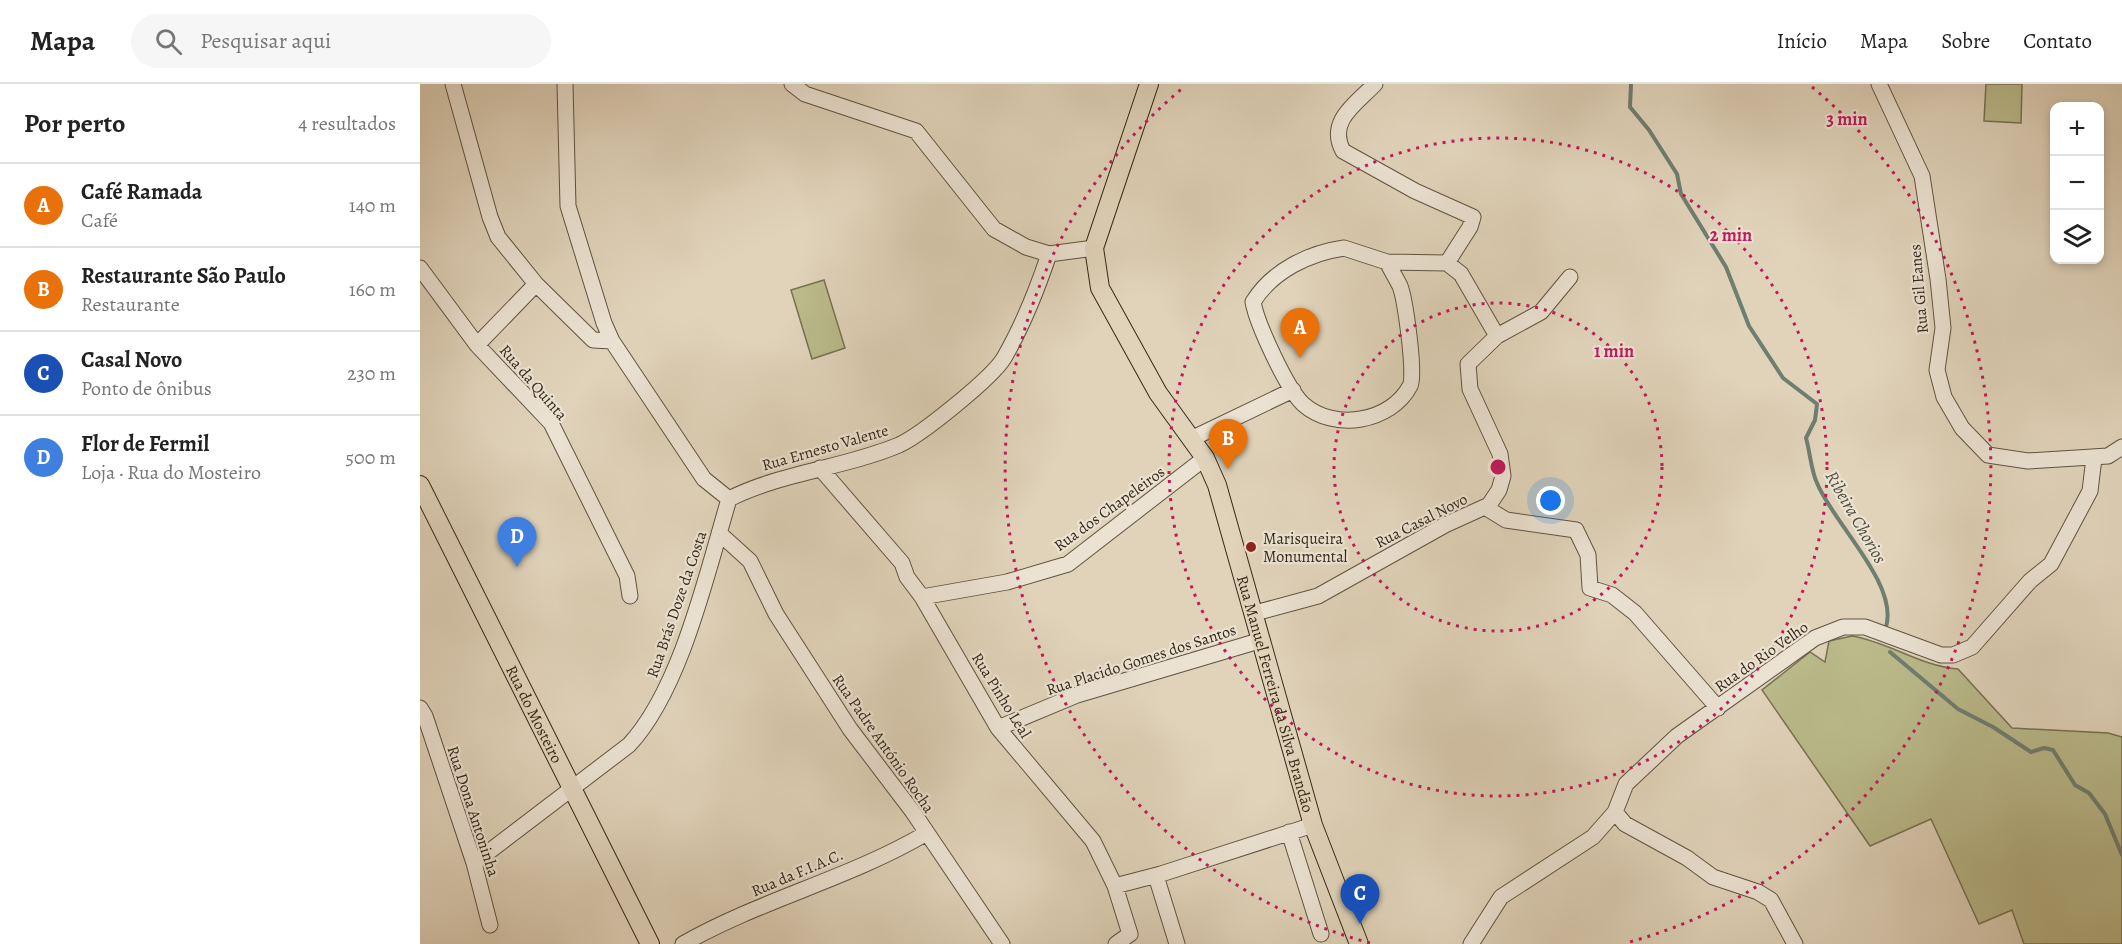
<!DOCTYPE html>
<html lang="pt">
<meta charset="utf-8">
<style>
body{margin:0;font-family:Alegreya,serif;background:#f6f6f6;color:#222}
.controls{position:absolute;right:18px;top:18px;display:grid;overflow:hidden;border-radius:12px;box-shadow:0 3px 9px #0003}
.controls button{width:54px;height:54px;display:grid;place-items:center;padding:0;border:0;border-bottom:2px solid #e0e0e0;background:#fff;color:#222;font:30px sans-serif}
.you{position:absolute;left:1131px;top:417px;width:21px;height:21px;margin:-15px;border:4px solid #fff;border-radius:50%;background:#1a73e8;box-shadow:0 0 0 9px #1a73e833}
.badge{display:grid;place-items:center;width:39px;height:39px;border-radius:50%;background:#8f2418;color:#fff;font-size:20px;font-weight:700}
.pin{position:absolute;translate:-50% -50px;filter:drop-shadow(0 2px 3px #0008)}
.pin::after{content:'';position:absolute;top:32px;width:21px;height:18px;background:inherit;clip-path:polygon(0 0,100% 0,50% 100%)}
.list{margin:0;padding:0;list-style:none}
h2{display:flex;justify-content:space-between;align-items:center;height:78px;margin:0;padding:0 24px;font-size:26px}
h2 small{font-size:20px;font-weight:400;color:#767676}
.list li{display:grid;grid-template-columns:39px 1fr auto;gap:18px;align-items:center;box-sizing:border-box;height:84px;padding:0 24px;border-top:2px solid #e0e0e0}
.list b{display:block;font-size:22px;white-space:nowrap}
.list p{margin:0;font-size:20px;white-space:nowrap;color:#767676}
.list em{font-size:20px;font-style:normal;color:#767676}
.icon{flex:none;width:33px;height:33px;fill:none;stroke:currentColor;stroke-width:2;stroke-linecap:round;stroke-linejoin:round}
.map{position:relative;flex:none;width:1702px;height:860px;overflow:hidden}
header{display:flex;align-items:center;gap:36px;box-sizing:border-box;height:84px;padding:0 30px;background:#fff;border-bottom:2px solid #e0e0e0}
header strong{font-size:28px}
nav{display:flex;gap:33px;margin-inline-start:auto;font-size:21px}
.search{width:420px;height:54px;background:#f6f6f6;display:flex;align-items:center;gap:15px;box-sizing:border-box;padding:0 21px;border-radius:33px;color:#767676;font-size:22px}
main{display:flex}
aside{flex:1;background:#fff}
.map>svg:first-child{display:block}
.green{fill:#baba8b;stroke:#787151;stroke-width:1.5}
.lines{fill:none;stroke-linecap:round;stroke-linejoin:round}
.stream{stroke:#6e7e70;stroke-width:4}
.minor-casing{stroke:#605340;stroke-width:17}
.major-casing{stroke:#352817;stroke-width:20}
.minor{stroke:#ebe2d2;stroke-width:15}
.major{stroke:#e0d3ba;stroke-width:18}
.ring{fill:none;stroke:#c2185b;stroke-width:3;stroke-dasharray:3 6}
.poi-dot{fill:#8f2418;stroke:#ebe2d2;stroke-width:2}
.labels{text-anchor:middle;stroke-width:4.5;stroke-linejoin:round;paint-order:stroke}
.street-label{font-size:16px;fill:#352817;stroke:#ebe2d2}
.poi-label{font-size:16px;fill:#352817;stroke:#ebe2d2;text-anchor:start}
.water-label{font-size:18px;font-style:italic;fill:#4d4c3c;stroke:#ebe2d2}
.centre{fill:#c2185b;stroke:#ebe2d2;stroke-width:3}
.ring-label{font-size:18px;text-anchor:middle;font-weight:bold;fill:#c2185b;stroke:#ebe2d2;stroke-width:4.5;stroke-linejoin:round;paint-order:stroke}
</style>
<header>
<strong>Mapa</strong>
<div class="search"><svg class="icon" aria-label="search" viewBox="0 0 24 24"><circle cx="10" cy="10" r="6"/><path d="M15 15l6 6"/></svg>Pesquisar aqui</div>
<nav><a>Início</a><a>Mapa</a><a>Sobre</a><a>Contato</a></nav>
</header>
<main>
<aside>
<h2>Por perto<small>4 resultados</small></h2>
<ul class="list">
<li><span class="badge" style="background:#e8710a">A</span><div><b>Café Ramada</b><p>Café</p></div><em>140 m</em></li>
<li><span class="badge" style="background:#e8710a">B</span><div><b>Restaurante São Paulo</b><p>Restaurante</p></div><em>160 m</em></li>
<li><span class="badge" style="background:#1a4fb4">C</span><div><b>Casal Novo</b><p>Ponto de ônibus</p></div><em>230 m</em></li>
<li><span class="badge" style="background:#3f7fe0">D</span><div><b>Flor de Fermil</b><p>Loja · Rua do Mosteiro</p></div><em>500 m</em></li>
</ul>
</aside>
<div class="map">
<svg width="1702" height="860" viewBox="0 0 1702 860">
<rect width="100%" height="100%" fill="#e0d3ba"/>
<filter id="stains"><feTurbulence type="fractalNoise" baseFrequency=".00333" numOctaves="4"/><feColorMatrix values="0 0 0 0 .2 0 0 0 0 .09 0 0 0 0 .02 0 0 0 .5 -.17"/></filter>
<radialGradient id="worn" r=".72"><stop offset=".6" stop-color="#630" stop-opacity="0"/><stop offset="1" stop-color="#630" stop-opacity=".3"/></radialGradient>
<path class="green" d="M 1566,0 L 1602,0 L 1601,39 L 1564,37 Z
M 404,196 L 425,264 L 392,275 L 371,206 Z
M 1432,552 C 1469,558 1500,582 1538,585 L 1592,644 L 1688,649 L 1702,653 L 1702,860 L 1604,860 L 1592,826 L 1559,840 L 1511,735 L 1450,762 L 1342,606 L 1390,568 L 1405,578 L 1409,557 Z"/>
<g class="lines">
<path class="stream" d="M 1211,0 L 1210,23 L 1229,46 L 1257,90 L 1261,110 L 1306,183 L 1329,242 L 1363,294 L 1397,320 L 1395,336 L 1386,354 C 1390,368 1391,386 1397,399 C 1413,439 1479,500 1466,543
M 1470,568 L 1538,625 L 1573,643 L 1611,668 L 1624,664 L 1633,666 L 1655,701 L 1669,709 L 1685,730 L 1702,771"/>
<defs>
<path id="minor" d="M 33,0 L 70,133 L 78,153 L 116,200 L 173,256 L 192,257
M 145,0 L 148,122 L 184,239 L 192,257 L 284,395 L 309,415
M 372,0 L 385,10 L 496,47 L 574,145 L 606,163 L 629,170 L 674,164
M 955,0 C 936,20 907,37 923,67 L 995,107 L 1053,133 L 1050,143 L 1027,179
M 1459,0 L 1502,92 L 1518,195 L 1523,244 L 1517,286 L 1524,313 L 1542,344 L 1568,371 L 1608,377 L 1688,372 L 1702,363
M 924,164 L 967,178 C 971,186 976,194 980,202 C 985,215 996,291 990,302 C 971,338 914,348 883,320 C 867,305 837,240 833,218 C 852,187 889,169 924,164 Z
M 0,184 L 57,261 L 131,339 L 207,492 L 210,512
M 1077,252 L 1121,228 L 1150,193
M 57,261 L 116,200
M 771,355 L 873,306
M 400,384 L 482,479 L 487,493 L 502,513 L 578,644 L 673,757 L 695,802 L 710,850 L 696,860
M 309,415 C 363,388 424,384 479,361 C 501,351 572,294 584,274 C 603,241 617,206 629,170
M 1065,423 L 1086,436 L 1156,446 L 1168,471 L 1170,504 L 1192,511 L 1215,529 L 1298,624
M 299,449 L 330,477 L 356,530 L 430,645 L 493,728 L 582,860
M 502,513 L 587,498 L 648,480 L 785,374
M 835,529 L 898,512 L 1025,441 L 1069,421 L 1079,406 L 1083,392 L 1080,370 L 1050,305 L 1048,280 L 1077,252 L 1041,190 L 1027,179 L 967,178
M 0,624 L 5,632 L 54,779 L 70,841
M 578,644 L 657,611 L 842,556
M 1195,728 L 1205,740 L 1267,774 L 1293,793 L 1338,808 L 1351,816 L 1375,860
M 869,748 L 901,850
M 54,779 L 209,661 C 261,605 287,489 309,415
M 736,792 L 757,860
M 695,802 L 741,790 L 893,741
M 263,860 C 340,816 428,795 505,750
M 1051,860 L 1081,813 L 1173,753 L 1195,728 L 1206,700 L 1257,652 L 1395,554 L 1423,543 L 1445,543 L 1521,571 L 1533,571 L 1552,563 L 1610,497 L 1631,480 L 1670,407 L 1674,374"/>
<g id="major">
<path id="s1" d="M 729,0 L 674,164 L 680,204 L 738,309 L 785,374 L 797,401 L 893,741 L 939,860"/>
<path id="s2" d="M 0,401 L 230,860"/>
</g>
</defs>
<use href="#minor" class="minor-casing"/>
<use href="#major" class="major-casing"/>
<use href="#minor" class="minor"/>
<use href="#major" class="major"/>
</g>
<g class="ring">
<circle cx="1078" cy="383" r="164"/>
<circle cx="1078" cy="383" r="329"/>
<path d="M950 859A493 493 0 0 1 764 3M1392 3A493 493 0 0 1 1206 859"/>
</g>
<circle class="poi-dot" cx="831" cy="463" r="6"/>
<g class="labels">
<g class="street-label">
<text transform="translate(1498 205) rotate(-95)" y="6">Rua Gil Eanes</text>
<text transform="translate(114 298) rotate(49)" y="6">Rua da Quinta</text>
<text transform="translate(405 363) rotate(-16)" y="6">Rua Ernesto Valente</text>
<text transform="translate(689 424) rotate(-36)" y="6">Rua dos Chapeleiros</text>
<text transform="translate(1001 436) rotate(-27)" y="6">Rua Casal Novo</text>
<text transform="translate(256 520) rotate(-71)" y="6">Rua Brás Doze da Costa</text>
<text transform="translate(1341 572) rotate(-35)" y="6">Rua do Rio Velho</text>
<text transform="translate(721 575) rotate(-18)" y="6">Rua Placido Gomes dos Santos</text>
<text dy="6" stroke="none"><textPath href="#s1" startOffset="660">Rua Manuel Ferreira da Silva Brandão</textPath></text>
<text transform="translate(582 611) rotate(58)" y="6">Rua Pinho Leal</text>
<text dy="6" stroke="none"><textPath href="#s2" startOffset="256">Rua do Mosteiro</textPath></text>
<text transform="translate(464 659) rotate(55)" y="6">Rua Padre António Rocha</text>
<text transform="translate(54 727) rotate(72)" y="6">Rua Dona Antoninha</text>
<text transform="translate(377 788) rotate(-23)" y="6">Rua da F.I.A.C.</text>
</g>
<g class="poi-label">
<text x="843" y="460">Marisqueira<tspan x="843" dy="18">Monumental</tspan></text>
</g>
<g class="water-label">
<text transform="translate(1436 433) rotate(60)" y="6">Ribeira Chorios</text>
</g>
</g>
<circle cx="1078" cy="383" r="9" class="centre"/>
<g class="ring-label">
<text x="1427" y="41">3 min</text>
<text x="1311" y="157">2 min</text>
<text x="1194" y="273">1 min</text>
</g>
<rect width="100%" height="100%" filter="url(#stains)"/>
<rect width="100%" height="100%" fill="url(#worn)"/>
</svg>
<div class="controls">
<button>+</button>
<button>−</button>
<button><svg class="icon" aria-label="layers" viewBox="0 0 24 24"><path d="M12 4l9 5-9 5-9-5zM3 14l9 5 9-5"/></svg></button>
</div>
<div class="you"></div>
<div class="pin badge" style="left:880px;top:274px;background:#e8710a">A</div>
<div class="pin badge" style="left:808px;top:385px;background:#e8710a">B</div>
<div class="pin badge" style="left:940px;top:840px;background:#1a4fb4">C</div>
<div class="pin badge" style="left:97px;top:483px;background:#3f7fe0">D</div>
</div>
</main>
